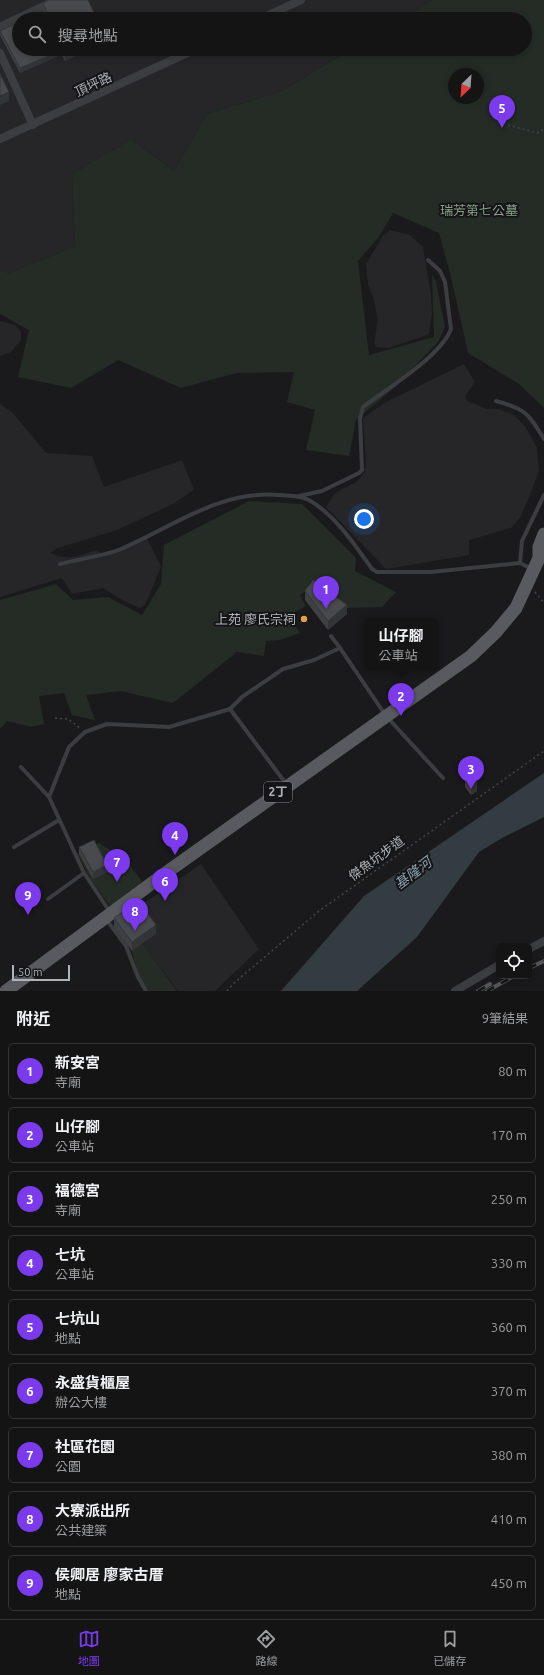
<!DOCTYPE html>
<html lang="zh-TW">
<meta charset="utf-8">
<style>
body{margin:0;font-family:Ubuntu,"Noto Sans TC",sans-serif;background:#1d1d1e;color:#f1f3f6}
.controls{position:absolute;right:12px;bottom:12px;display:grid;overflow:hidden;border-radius:6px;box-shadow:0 2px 6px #0003}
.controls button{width:36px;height:36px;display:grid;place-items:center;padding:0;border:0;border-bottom:1px solid #333334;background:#141415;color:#f1f3f6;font:20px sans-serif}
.compass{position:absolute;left:448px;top:68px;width:36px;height:36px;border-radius:50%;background:#141415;box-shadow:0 2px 6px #0003;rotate:205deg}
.scale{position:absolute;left:12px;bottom:10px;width:58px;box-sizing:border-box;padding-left:4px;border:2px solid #aeb3ba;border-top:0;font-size:11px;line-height:14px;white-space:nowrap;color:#aeb3ba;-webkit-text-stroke:3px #151517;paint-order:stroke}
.you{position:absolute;left:364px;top:519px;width:14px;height:14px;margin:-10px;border:3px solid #fff;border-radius:50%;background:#1a73e8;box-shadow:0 0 0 6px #1a73e833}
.badge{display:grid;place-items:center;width:26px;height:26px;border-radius:50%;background:#7c3aed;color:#fff;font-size:13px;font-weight:700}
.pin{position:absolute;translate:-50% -33px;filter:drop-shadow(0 1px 2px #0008)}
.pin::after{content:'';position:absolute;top:21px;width:14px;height:12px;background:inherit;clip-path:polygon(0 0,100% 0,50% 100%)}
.popup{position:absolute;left:364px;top:618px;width:74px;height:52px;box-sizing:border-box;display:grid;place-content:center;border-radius:6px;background:#141415;filter:drop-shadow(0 1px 3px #0005);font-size:13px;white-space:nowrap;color:#9d9ea0}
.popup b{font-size:15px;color:#f1f3f6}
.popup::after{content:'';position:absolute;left:50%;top:100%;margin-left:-8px;border:8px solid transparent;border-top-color:#141415}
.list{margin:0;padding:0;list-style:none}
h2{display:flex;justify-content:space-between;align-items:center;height:52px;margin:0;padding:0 16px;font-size:17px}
h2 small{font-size:13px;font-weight:400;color:#9d9ea0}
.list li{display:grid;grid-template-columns:26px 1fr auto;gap:12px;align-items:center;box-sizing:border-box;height:56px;margin:0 8px 8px;padding:0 8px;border:1px solid #333334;border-radius:6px}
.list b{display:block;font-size:15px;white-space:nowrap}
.list p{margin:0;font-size:13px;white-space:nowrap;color:#9d9ea0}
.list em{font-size:13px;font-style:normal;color:#9d9ea0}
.icon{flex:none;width:22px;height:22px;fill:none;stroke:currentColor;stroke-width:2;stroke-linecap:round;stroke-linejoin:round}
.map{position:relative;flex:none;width:544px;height:991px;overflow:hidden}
.search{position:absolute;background:#141415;box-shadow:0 2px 6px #0003;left:12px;right:12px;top:12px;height:44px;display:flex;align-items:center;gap:10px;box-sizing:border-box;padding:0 14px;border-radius:22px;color:#9d9ea0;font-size:15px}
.sheet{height:628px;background:#141415}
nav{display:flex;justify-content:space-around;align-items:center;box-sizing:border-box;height:56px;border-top:1px solid #333334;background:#141415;font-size:11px;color:#9d9ea0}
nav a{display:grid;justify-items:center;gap:2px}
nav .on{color:#7c3aed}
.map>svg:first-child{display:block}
.built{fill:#262629}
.green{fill:#242c25;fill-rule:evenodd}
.water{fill:#333c41}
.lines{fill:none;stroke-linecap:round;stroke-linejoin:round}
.path{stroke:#424447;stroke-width:1.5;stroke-dasharray:2 3;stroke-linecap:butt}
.service{stroke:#3c3d40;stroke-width:4}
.minor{stroke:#3c3d40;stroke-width:8}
.primary{stroke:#585a5f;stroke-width:13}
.rail-casing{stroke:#535559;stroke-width:4}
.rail{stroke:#151517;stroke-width:2.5;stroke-dasharray:8;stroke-linecap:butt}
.wall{fill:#3f4043}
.shaded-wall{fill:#333437}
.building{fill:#494a4e;stroke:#333437}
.poi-dot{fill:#dea050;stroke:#151517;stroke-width:1.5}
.labels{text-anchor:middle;stroke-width:4;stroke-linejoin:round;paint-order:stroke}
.shield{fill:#151517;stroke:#808489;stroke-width:1}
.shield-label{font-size:12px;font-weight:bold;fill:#aeb3ba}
.street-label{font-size:13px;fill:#aeb3ba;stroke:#151517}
.park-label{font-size:13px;fill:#89a288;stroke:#151517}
.poi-label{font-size:13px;fill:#aeb3ba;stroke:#151517;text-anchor:end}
.water-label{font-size:14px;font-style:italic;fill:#8aa2b0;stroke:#151517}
</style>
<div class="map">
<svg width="544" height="991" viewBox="0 0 544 991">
<rect width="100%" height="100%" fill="#1a1a1c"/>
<path class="built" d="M 0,0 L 432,0 L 400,19 L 19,19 L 19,49 L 351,49 L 282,91 L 207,114 L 174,171 L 131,139 L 72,174 L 75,246 L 9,273 L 0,270 Z
M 390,230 L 410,235 L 423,247 L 431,295 L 432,313 L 429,333 L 427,335 L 389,348 L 376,347 L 374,343 L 378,320 L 374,300 L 368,285 L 366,264 L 383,236 Z
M 0,321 L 15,325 L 21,332 L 21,340 L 11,352 L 0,356 Z
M 464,364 L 475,382 L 465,396 L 467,401 L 487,409 L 499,409 L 514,415 L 525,426 L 537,448 L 539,471 L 529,497 L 521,516 L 511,528 L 469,540 L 469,555 L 386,569 L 326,507 L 335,493 L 358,481 L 364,473 L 366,462 L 363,418 L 384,403 Z
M 0,404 L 12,412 L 46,453 L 92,456 L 104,487 L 182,460 L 194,490 L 171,505 L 117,530 L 58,548 L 50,553 L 62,557 L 76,557 L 96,550 L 104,555 L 146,537 L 161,567 L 145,605 L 140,608 L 122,600 L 103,588 L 72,594 L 62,578 L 0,597 Z
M 201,864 L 259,949 L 215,991 L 178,991 L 143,944 L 156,934 L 138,907 Z"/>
<path class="green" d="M 432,0 L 544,0 L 544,408 L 519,384 L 468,353 L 451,277 L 439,233 L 393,213 L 378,238 L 358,261 L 369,355 L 434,337 L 432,275 L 436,282 L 445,327 L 438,342 L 395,387 L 356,420 L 349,456 L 306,450 L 315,410 L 287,402 L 294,372 L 236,373 L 181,388 L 118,360 L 71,388 L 18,377 L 29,330 L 0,314 L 0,270 L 9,273 L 75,246 L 72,174 L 131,139 L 174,171 L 207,114 L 282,91 L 351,49 L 525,49 L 525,19 L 400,19 ZM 454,74 L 478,74 L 478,98 L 454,98 Z
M 249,501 L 302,504 L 356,558 L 355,571 L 396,592 L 382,607 L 346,608 L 306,591 L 300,595 L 306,606 L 288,616 L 300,633 L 280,640 L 266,641 L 264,656 L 237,652 L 173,703 L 121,691 L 86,695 L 95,720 L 72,715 L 64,693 L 39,696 L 44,724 L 31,727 L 7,721 L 0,729 L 0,600 L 56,584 L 73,600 L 108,597 L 142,615 L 161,584 L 164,545 Z
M 99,843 L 126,860 L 146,887 L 112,909 L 89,877 L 78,854 Z
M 143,944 L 177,991 L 147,991 L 138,977 L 132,951 Z"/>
<path class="water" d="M 544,773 L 544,817 L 502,838 L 479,852 L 417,937 L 357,991 L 281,991 L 364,896 Z"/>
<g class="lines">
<path class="path" d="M 508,125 L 537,133 L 544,129
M 535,592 L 544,603
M 55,718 L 68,719 L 80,728
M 227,991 L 234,983 L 319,911 L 544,751"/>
<path class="service" d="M 496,401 C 526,409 528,413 544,439
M 299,496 L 322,491 L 359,473 L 362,470 L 360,419 L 363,407 C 388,388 441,356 451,329 L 445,282 L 440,271 L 428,260
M 520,563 L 522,541 L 544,495
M 60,564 C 78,559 105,556 121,549 C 174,526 220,490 279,495 C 290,496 299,495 309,500 C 335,515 355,545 372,569 L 377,572 L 431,572 L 520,563 L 532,569
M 340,648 L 386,716 L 443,778
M 21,767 L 49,797 L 84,873 L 110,912
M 287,785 L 230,709 L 242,697 L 283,669 L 314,660 L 340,648 L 331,636
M 49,797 L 69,747 L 85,732 L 107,724 L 169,727 L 230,709
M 14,847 L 59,820
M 48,899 L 84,873
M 106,919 L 126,946 L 138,977 L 146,991"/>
<path class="minor" d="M 260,19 L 301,0
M 0,27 L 56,0
M 0,53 L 33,125
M 0,139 L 196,49
M 529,949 L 544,941
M 455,991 L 499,965"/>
<path class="primary" d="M 539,558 L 539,547 L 544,534
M 6,991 L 167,872 L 471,656 L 496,632 L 516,608 L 539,558 L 544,553"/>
<defs>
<path id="rail" d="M 529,968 L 544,961
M 478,991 L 490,984
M 487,991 L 514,976"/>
</defs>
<use href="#rail" class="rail-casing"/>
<use href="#rail" class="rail"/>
</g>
<path class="wall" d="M 43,3 L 97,19 L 46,19 L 43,13 Z
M 0,31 L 58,56 L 20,73 L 0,35 Z
M 59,49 L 90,49 L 65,61 Z
M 305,591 L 347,614 L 328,630 L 305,600 Z
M 465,778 L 477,791 L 471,795 L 465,787 Z
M 79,847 L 107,872 L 93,879 L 79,854 Z
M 114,918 L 156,934 L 132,951 L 114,927 Z"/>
<path class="shaded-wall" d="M 70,49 L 90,49 L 65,61 L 65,52 Z
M 58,52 L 58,56 L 20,73 L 20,68 Z
M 9,92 L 9,101 L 0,105 L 0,96 Z
M 347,605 L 347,614 L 328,630 L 328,621 Z
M 477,782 L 477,791 L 471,795 L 471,786 Z
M 107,865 L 107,872 L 93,879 L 93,872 Z
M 156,925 L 156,934 L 132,951 L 132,942 Z"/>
<path class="building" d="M 49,0 L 88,0 L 97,19 L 50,19 L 43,3 Z
M 42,11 L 45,19 L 24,19 Z
M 19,22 L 19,49 L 57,49 L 58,52 L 20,68 L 0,31 Z
M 63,49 L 70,49 L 65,52 Z
M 0,74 L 9,92 L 0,96 Z
M 313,580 L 347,605 L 328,621 L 305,591 Z
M 471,774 L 477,782 L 471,786 L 465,778 Z
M 94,840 L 107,865 L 93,872 L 79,847 Z
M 139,901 L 156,925 L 132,942 L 114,918 Z"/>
<circle class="poi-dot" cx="304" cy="619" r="4"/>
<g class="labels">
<rect class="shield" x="264" y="782" width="28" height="20" rx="3"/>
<g class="shield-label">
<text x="278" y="796">2丁</text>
</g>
<g class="street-label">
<text transform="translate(93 84) rotate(-25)" y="5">頂坪路</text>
<text transform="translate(376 858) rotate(-36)" y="5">傑魚坑步道</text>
</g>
<g class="park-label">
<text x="479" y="215">瑞芳第七公墓</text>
</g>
<g class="poi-label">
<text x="296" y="624">上苑 廖氏宗祠</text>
</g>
<g class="water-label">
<text transform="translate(413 873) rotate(-37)" y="5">基隆河</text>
</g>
</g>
</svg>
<div class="controls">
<button><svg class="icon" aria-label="locate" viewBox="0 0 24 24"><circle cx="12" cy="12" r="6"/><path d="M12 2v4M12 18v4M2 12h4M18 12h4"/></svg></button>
</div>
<svg class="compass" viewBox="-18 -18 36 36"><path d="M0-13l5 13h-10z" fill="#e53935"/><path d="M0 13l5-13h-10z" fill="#9d9ea0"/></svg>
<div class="scale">50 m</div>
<div class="you"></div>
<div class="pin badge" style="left:326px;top:609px">1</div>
<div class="pin badge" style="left:401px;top:716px">2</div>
<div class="popup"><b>山仔腳</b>公車站</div>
<div class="pin badge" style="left:471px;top:789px">3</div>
<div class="pin badge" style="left:175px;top:855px">4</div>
<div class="pin badge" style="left:502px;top:128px">5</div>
<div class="pin badge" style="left:165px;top:901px">6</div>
<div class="pin badge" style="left:117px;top:882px">7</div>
<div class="pin badge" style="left:135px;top:931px">8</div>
<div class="pin badge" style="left:28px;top:915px">9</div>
<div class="search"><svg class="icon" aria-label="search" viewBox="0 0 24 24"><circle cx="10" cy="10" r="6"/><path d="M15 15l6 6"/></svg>搜尋地點</div>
</div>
<section class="sheet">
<h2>附近<small>9筆結果</small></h2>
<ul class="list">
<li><span class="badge">1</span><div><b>新安宮</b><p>寺廟</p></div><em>80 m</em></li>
<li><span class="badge">2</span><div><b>山仔腳</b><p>公車站</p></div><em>170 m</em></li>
<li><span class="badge">3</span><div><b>福德宮</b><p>寺廟</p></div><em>250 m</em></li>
<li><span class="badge">4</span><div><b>七坑</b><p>公車站</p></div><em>330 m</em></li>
<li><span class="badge">5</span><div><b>七坑山</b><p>地點</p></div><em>360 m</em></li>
<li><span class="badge">6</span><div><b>永盛貨櫃屋</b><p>辦公大樓</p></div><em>370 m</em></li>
<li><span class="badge">7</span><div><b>社區花園</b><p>公園</p></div><em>380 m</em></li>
<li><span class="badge">8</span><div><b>大寮派出所</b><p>公共建築</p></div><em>410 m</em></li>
<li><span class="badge">9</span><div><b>侯卿居 廖家古厝</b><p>地點</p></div><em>450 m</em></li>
</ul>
</section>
<nav>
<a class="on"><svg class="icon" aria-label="map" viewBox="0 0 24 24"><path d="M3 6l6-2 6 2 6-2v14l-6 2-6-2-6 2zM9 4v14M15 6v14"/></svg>地圖</a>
<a><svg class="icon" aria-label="directions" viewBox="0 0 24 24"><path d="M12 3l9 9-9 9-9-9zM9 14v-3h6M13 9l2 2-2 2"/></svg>路線</a>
<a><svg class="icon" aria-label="saved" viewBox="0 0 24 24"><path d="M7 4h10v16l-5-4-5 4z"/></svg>已儲存</a>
</nav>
